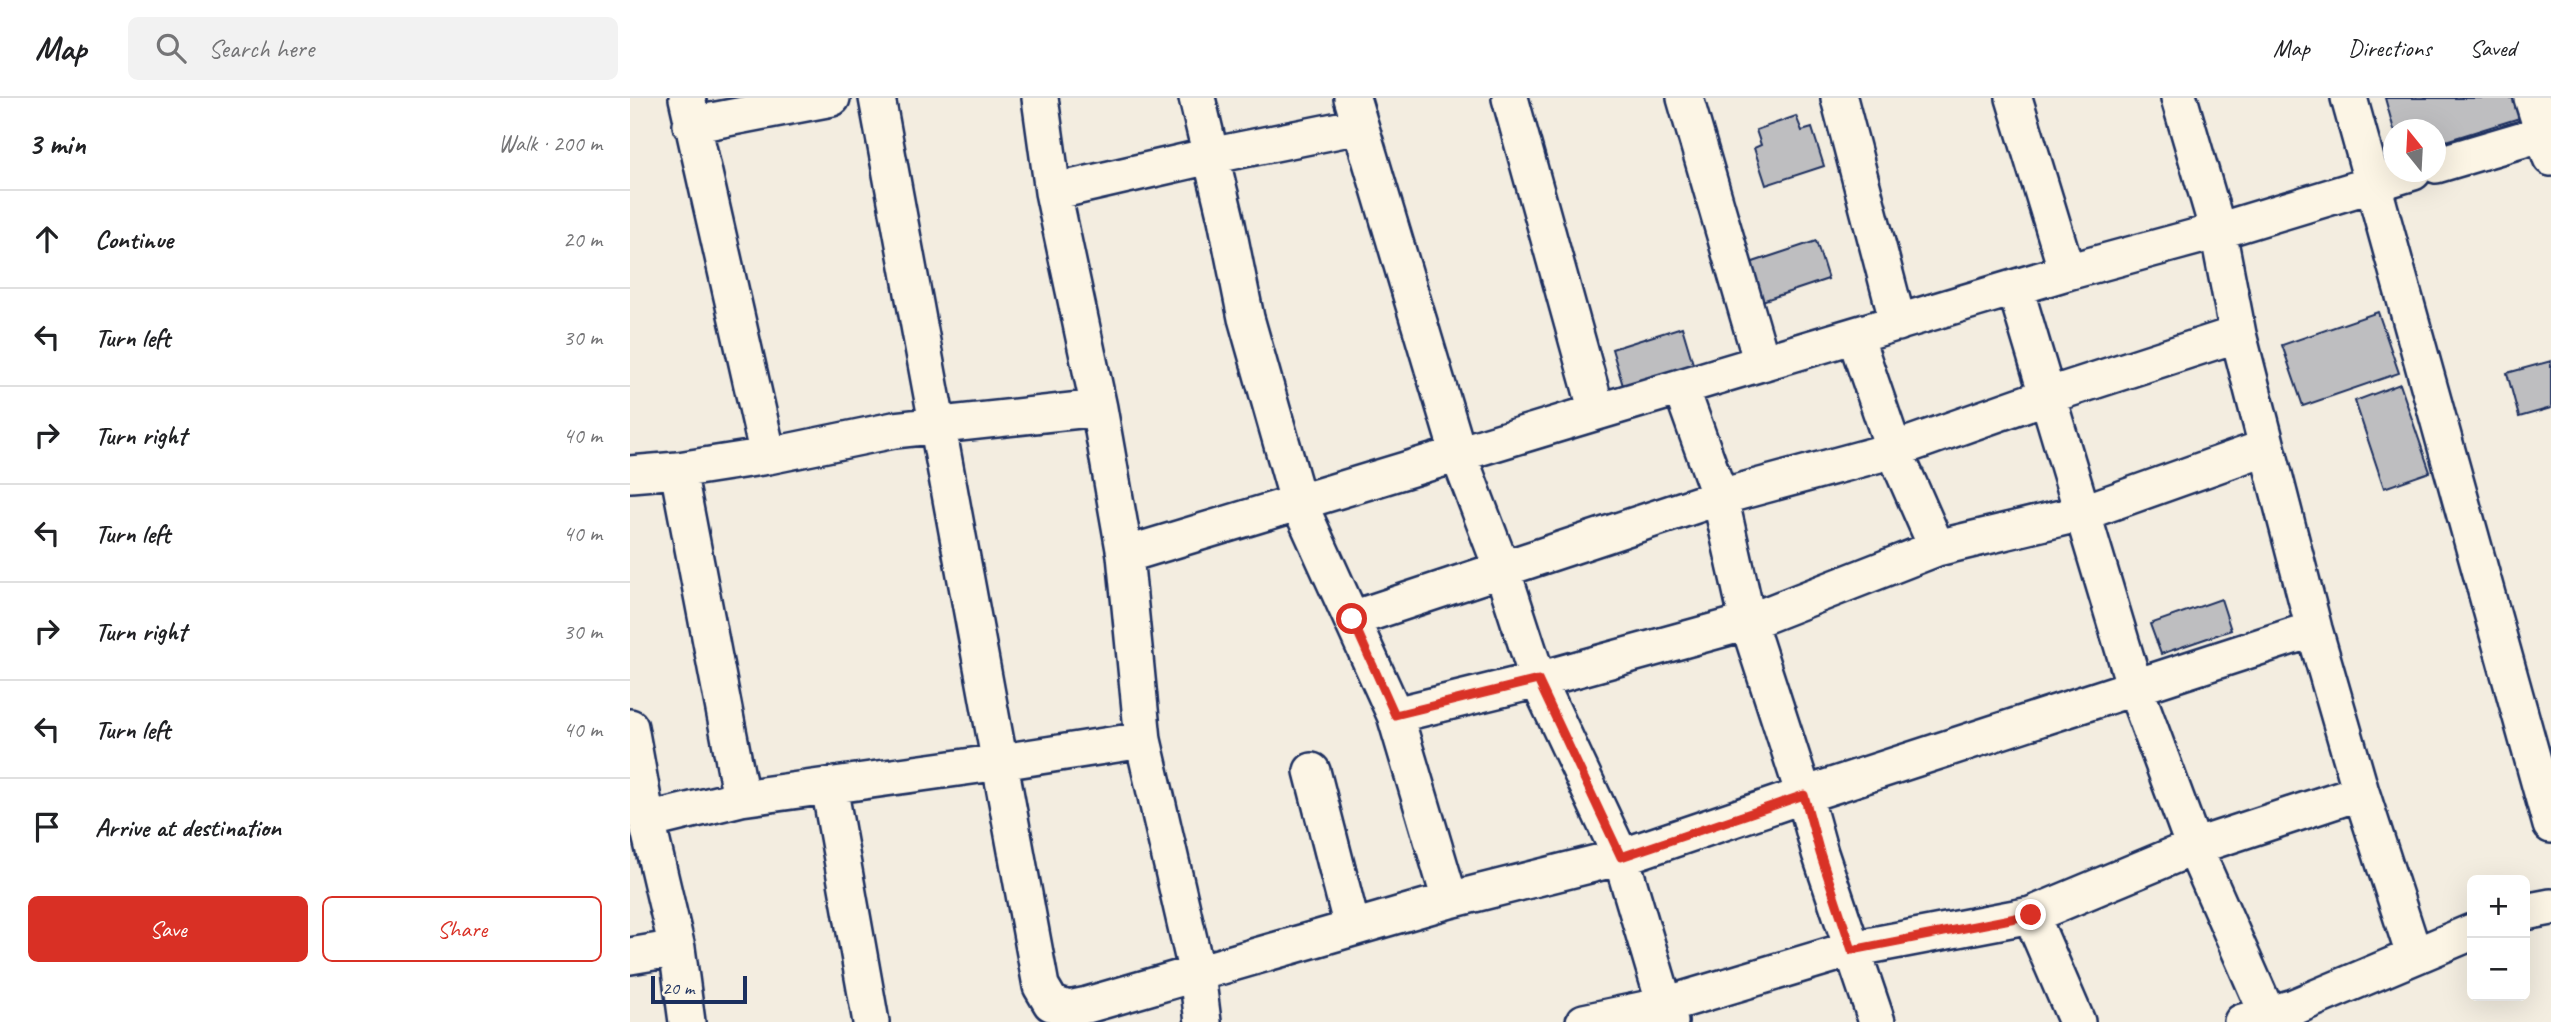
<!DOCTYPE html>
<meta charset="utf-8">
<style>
body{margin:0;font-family:Caveat,sans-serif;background:#f2f2f2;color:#202124}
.controls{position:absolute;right:21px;bottom:21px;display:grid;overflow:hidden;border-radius:10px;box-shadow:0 7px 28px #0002}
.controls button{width:63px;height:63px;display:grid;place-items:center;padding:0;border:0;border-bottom:2px solid #e0e0e0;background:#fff;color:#202124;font:35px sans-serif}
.compass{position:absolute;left:1753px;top:21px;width:63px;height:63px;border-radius:50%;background:#fff;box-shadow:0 7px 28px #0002;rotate:342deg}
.scale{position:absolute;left:21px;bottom:18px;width:96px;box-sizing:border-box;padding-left:7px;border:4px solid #1b2f5e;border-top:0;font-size:19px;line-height:24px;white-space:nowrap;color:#1b2f5e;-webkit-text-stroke:5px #fcf5e5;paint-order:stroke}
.stop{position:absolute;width:21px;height:21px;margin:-16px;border:5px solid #d93025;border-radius:50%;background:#fff}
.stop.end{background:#d93025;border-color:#fff;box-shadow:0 2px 7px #0008}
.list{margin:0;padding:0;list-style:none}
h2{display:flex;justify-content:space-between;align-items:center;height:91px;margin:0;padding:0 28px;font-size:30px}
h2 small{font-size:23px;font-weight:400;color:#757577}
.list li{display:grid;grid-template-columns:46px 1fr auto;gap:21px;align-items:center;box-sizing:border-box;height:98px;padding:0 28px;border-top:2px solid #e0e0e0}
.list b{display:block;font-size:26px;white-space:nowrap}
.list em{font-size:23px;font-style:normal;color:#757577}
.actions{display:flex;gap:14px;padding:21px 28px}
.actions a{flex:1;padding:16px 0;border:2px solid #d93025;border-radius:10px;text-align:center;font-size:24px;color:#d93025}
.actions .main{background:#d93025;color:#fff}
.icon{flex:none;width:38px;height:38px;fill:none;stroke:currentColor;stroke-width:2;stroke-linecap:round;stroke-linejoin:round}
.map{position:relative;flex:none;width:1921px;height:924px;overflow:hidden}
header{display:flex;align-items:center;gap:42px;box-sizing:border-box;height:98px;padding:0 35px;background:#fff;border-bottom:2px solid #e0e0e0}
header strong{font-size:33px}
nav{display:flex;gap:38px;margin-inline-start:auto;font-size:24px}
.search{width:490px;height:63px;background:#f2f2f2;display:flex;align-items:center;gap:18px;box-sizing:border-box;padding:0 24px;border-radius:10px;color:#757577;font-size:26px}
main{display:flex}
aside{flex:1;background:#fff}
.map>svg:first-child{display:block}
.building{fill:#bebec0;stroke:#1b2f5e;stroke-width:2}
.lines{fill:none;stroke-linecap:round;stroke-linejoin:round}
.minor-casing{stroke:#1b2f5e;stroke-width:40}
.minor{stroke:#fcf5e5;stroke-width:35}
.route{stroke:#d93025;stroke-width:9}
</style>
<header>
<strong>Map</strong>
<div class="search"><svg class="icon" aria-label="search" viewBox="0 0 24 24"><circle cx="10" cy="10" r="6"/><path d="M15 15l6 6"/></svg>Search here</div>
<nav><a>Map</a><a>Directions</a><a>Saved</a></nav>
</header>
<main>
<aside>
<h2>3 min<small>Walk · 200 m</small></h2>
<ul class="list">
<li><svg class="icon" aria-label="ahead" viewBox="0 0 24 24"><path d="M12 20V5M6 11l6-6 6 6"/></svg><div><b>Continue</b></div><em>20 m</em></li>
<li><svg class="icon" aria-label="left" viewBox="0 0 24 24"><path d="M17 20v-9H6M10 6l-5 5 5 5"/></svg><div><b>Turn left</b></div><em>30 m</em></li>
<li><svg class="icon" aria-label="right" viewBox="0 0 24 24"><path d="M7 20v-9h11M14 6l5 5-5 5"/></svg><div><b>Turn right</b></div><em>40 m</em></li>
<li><svg class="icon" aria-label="left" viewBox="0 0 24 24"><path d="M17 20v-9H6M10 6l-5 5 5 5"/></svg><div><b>Turn left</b></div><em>40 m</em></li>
<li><svg class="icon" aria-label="right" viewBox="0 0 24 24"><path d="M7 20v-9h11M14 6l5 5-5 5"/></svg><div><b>Turn right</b></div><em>30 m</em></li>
<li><svg class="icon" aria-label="left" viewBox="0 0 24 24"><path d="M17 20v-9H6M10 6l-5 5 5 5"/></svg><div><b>Turn left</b></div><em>40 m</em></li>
<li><svg class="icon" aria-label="arrive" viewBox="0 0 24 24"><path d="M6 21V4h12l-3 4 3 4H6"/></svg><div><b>Arrive at destination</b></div></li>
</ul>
<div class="actions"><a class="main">Save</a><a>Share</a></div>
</aside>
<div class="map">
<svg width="1921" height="924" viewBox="0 0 1921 924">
<rect width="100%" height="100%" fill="#f3ede0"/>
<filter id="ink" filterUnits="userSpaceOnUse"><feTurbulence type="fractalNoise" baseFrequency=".0143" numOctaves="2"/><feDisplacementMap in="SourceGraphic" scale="14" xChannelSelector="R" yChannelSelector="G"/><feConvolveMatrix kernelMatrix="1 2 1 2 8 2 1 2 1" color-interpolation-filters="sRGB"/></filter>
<g filter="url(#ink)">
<path class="building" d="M 1755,0 L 1891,0 L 1896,18 L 1806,46 L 1806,32 L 1764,32 Z
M 1166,18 L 1172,33 L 1182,30 L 1194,68 L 1136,87 L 1124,50 L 1131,47 L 1126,32 Z
M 1186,143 L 1198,181 L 1132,203 L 1120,165 Z
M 1748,214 L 1769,275 L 1673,308 L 1652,247 Z
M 1052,229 L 1064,269 L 994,291 L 982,251 Z
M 1921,263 L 1921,310 L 1889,319 L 1877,275 Z
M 1770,286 L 1800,374 L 1754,390 L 1725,303 Z
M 1591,501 L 1601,532 L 1531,556 L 1520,526 Z"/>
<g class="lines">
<defs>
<path id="minor" d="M 57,0 L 138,358
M 247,0 L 411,888 L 421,905 L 438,911 L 457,907 L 820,802 L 991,759 L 1174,697 L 1684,531
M 410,0 L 423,94 L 469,310 L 495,457 L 513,642 L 567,876 L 573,924
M 567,0 L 596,121 L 616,220 L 668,403 L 765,617 L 820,802
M 722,0 L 829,358 L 872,471 L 908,582 L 991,759 L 1040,924
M 880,0 L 967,314
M 1055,0 L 1132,265
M 1209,0 L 1268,225
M 1384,0 L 1437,174
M 1719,0 L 1921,727
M 1902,0 L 1921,60
M 61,27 L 202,0
M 1806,67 L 1921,33
M 423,94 L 580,58 L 729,28
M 1385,190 L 1505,590 L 1564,749 L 1731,694
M 1225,238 L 1264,352 L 1307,450 L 1452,415 L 1637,349 L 1608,236 L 1588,133 L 1549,0
M 1051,290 L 1090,399 L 1118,524 L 1174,697 L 1190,755 L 1247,924
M 1637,349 L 1684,531 L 1731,694 L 1784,857
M 48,372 L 111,700
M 0,376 L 48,372 L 138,358 L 264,332 L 469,310
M 495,457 L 967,314 L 1437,174 L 1588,133 L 1783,74
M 722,521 L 1090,399 L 1264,352 L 1417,298 L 1608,236
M 765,617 L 908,582 L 1118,524 L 1307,450
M 0,629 L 17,723
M 682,673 L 722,829
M 199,688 L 241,924
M 1895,814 L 1921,809
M 1401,817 L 1447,924
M 47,850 L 57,924
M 0,858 L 47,850 L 17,723 L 111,700 L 371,664 L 513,642
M 954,924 L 1035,907 L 1222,851 L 1401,817 L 1564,749 L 1641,924
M 1612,924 L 1664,909 L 1842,834"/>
</defs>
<use href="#minor" class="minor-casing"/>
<use href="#minor" class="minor"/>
</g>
</g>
<g class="lines" filter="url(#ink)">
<path class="route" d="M 722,521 L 765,617 L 908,582 L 991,759 L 1174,697 L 1190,755 L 1222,852 L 1401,817"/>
</g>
</svg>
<div class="controls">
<button>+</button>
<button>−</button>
</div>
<svg class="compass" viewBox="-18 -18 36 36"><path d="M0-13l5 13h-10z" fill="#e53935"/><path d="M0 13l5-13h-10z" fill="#757577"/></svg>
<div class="scale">20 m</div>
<div class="stop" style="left:722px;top:521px"></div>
<div class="stop end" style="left:1401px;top:817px"></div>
</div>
</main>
